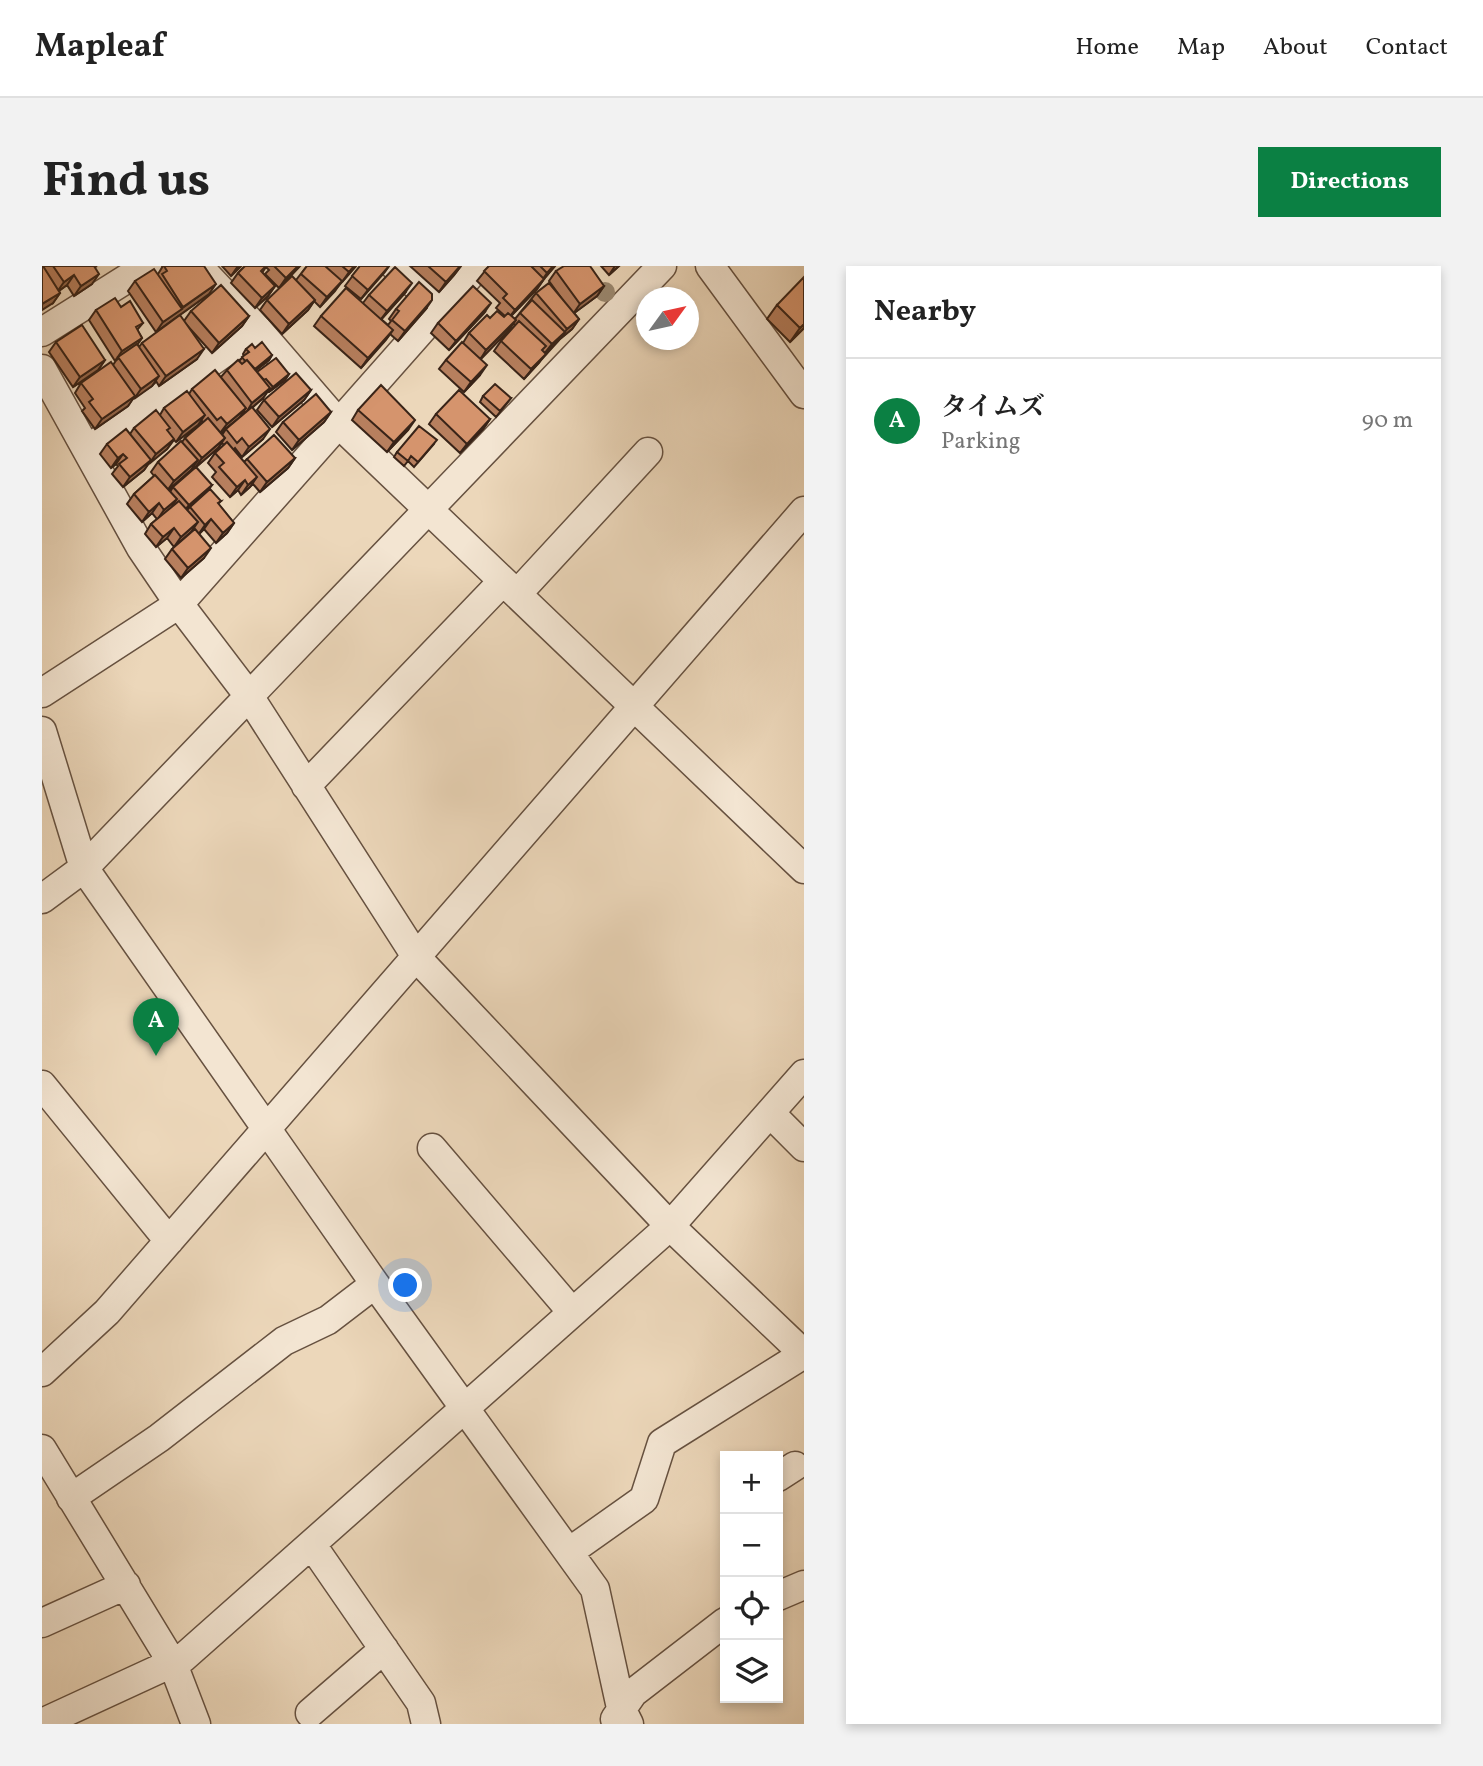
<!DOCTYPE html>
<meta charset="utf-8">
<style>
body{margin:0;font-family:Vollkorn,"Noto Serif JP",serif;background:#f2f2f2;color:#222}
.controls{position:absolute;right:21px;bottom:21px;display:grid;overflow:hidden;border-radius:0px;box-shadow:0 4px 10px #0003}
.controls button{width:63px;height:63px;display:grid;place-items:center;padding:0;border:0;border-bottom:2px solid #e0e0e0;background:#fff;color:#222;font:35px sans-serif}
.compass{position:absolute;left:594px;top:21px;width:63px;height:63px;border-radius:50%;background:#fff;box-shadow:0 4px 10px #0003;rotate:57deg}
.you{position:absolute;left:364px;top:1020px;width:24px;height:24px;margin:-18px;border:5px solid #fff;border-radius:50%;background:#1a73e8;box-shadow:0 0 0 10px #1a73e833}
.badge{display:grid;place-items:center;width:46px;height:46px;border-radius:50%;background:#0b8043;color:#fff;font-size:23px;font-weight:700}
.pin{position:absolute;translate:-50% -58px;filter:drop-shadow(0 2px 4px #0008)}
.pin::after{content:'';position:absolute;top:37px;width:24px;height:21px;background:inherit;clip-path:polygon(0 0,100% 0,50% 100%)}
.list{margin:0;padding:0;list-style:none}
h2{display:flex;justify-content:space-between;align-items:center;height:91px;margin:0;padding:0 28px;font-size:30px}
h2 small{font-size:23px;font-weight:400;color:#767676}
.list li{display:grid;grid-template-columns:46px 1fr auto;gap:21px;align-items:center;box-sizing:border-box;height:126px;padding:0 28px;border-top:2px solid #e0e0e0}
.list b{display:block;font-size:26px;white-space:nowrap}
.list p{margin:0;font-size:23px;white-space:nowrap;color:#767676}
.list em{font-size:23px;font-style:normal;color:#767676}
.icon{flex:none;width:38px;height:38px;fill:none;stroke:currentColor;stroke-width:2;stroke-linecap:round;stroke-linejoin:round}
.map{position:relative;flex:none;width:762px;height:1458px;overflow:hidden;border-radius:0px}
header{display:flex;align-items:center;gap:42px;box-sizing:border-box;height:98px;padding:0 35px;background:#fff;border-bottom:2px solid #e0e0e0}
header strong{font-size:33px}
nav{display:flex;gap:38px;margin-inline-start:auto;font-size:24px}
.intro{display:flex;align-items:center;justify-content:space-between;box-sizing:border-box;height:168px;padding:0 42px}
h1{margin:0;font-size:49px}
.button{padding:18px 32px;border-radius:0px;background:#0b8043;color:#fff;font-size:24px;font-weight:700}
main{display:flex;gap:42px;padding:0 42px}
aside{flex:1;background:#fff;border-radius:0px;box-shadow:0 4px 10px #0003}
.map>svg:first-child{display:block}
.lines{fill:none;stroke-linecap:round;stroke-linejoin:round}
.minor-casing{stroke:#665140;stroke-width:31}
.minor{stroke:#f3e5d2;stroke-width:28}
.tree{fill:#9b8971}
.wall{fill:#b77f5e;stroke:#392418;stroke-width:2;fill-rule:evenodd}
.shaded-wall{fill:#95684c;stroke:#392418;stroke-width:2}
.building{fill:#d5946d;stroke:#392418;stroke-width:2}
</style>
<header>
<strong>Mapleaf</strong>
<nav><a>Home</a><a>Map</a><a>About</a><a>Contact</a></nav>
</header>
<div class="intro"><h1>Find us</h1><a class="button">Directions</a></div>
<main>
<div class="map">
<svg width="762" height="1458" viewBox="0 0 762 1458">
<rect width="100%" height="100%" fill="#ecd7ba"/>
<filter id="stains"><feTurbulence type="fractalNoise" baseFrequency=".00286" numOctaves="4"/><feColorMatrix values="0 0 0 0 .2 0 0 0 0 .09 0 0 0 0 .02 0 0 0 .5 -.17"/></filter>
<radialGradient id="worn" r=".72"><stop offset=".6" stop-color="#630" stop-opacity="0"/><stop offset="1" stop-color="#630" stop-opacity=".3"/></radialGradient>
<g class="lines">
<defs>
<path id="minor" d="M 156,0 L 215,63 L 297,158 L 762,603
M 353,0 L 399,42
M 668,0 L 762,128
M 0,66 L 105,0
M 0,103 L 99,282 L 137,338 L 207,430 L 375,692 L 628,960 L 762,1088
M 45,184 L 215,63
M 475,328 L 606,186
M 0,427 L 137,338 L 436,0
M 0,465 L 42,602 L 333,1018 L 553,1323 L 579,1442 L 587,1458
M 264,520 L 461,315
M 0,633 L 42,602 L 620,0
M 0,819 L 127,975
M 728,847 L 762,881
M 390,882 L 530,1046
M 0,1106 L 65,1046 L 762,245
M 0,1183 L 131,1398 L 154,1458
M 736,1211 L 753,1200
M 29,1232 L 117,1172 L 242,1075 L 286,1054 L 333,1018
M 270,1279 L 379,1437 L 384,1458
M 527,1286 L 602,1233 L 620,1177 L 762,1088
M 736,1330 L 762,1319
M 0,1357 L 84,1319
M 268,1447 L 342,1383
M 573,1453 L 591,1427 L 683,1356
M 0,1457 L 141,1392 L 628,960 L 762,808"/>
</defs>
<use href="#minor" class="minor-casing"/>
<use href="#minor" class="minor"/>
</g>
<circle class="tree" cx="563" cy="26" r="10"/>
<path class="wall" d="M 0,0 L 55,0 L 53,1 L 50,18 L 32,30 L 25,19 L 17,25 L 18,27 L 11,37 Z
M 121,0 L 162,0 L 167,28 L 114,66 L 86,25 L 93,15 L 116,8 Z
M 180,0 L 199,0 L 189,10 Z
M 203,0 L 258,0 L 237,22 L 223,8 L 227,4 L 224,1 L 220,7 L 233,20 L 226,30 L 213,42 L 189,17 L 196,7 Z
M 265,0 L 314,0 L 278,41 L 272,35 L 266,44 L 240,68 L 218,44 L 225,34 L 254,14 Z
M 318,0 L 347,0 L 319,33 L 303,20 Z
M 368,0 L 419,0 L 412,9 L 397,26 Z
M 447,0 L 513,0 L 502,13 L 495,23 L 469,50 L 473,53 L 494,27 L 520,33 L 507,15 L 514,5 L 562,20 L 555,30 L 532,47 L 537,53 L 530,63 L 518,73 L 482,113 L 452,85 L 459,75 L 473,60 L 471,57 L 467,64 L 438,93 L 438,109 L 422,126 L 397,103 L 404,94 L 421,77 L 427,67 L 448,52 L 463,50 L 454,42 L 458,37 L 435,15 Z
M 559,0 L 577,0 L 567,9 Z
M 363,27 L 339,53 L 346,59 L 349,55 L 347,53 L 354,43 L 384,43 L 356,75 L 348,68 L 319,102 L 272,60 L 279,50 L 321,37 L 327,29 Z
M 735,39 L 762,62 L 748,76 L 725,53 Z
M 79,41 L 101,57 L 95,64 L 100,72 L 95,78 L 97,81 L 100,77 L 142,55 L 149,45 L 207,50 L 200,60 L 170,87 L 142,56 L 155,93 L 117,120 L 114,115 L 110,120 L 91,132 L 86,140 L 53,163 L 40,145 L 43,142 L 33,127 L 39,117 L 71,99 L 75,93 L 73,95 L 47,54 L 54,44 Z
M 442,47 L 407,84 L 389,67 L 396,57 Z
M 14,76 L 63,94 L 56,104 L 31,121 L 7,86 Z
M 213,82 L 230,89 L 227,94 L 214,104 L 215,106 L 247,108 L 243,114 L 227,126 L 226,125 L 221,132 L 210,142 L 221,173 L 200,191 L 193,182 L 192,183 L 202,196 L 205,193 L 253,192 L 246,202 L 218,226 L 211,218 L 199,229 L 196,224 L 188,231 L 170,211 L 174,206 L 166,197 L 173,187 L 182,179 L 180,177 L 176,182 L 153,202 L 152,200 L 149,204 L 127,224 L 128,226 L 131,221 L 170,219 L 166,224 L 144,243 L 145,244 L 148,241 L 179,235 L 176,238 L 192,257 L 185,267 L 174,277 L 162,263 L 157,268 L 162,292 L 139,312 L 123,293 L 130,283 L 152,264 L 151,262 L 132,281 L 125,272 L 114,281 L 103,268 L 109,258 L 115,253 L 110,247 L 100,256 L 85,238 L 92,228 L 112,210 L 109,206 L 116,196 L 140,176 L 143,172 L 161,156 L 159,154 L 156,159 L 134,176 L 132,174 L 125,183 L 107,197 L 102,204 L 81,221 L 70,208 L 76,200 L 74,198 L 69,202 L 58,188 L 65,178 L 88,168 L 92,162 L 118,149 L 122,142 L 147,128 L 150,123 L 179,111 L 185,104 L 197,95 L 202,90 L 201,88 L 204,83 ZM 202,145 L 204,147 L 184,163 L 180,169 L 179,167 L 197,152 Z
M 269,124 L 262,134 L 230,161 L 215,144 L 222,134 Z
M 441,130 L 469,132 L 454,151 L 438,136 Z
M 316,144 L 366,164 L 345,186 L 310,154 Z
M 289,146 L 282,156 L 250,184 L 234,166 L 241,156 Z
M 394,148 L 448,153 L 441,163 L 418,187 L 387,158 Z
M 391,179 L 372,201 L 366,195 L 362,200 L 352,191 L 355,186 Z"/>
<path class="shaded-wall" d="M 196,0 L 199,0 L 189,10 Z
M 256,0 L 258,0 L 237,22 L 244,12 Z
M 312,0 L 314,0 L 300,16 L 307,6 Z
M 347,0 L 343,6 L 319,33 L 326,24 Z
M 419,0 L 412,9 L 397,26 L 404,16 Z
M 511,0 L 513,0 L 498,17 L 505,7 Z
M 573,0 L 577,0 L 567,9 Z
M 57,8 L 50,18 L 32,30 L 39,20 Z
M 32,9 L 25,19 L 15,26 L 22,16 Z
M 502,13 L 495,23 L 466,53 L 473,44 Z
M 300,15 L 293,25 L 278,41 L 285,31 Z
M 370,17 L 363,27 L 338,55 L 345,45 Z
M 174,18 L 167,28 L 114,66 L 121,56 Z
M 233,20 L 226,30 L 213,42 L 220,32 Z
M 562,20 L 555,30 L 531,48 L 538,38 Z
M 18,27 L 11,37 L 0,44 L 0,38 Z
M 273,34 L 266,44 L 240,68 L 247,58 Z
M 390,34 L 384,43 L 356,75 L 363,65 Z
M 449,37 L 442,47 L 407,84 L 414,75 Z
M 207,50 L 200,60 L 170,87 L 177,77 Z
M 537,53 L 530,63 L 518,73 L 525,63 Z
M 474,54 L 467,64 L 438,94 L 444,84 Z
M 762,58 L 762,62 L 748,76 L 758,62 Z
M 351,64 L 344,74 L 319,102 L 326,92 Z
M 523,66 L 516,75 L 503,88 L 497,97 L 482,113 L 510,78 Z
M 100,72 L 93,82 L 73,95 L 80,85 Z
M 162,83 L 155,93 L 117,120 L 124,110 Z
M 230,89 L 227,94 L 207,110 L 211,105 Z
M 63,94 L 56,104 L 31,121 L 38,111 Z
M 445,99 L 438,109 L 422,126 L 429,116 Z
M 247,108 L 243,114 L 227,126 L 231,121 Z
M 117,110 L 110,120 L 92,133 L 99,123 Z
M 228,122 L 221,132 L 204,147 L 210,137 Z
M 269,124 L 262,134 L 230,161 L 237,151 Z
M 93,130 L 86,140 L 53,163 L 60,153 Z
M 204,142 L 197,152 L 178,167 L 185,158 Z
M 289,146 L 282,156 L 250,184 L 257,174 Z
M 163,149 L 156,159 L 134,176 L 141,166 Z
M 448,153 L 441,163 L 418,187 L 425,178 Z
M 373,154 L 366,164 L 345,186 L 352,176 Z
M 228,163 L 221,173 L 200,191 L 207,181 Z
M 183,172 L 176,182 L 153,202 L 160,192 Z
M 132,173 L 125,183 L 107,198 L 114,188 Z
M 81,188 L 74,198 L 69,202 L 76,192 Z
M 253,192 L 246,202 L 218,226 L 225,216 Z
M 109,194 L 102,204 L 81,221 L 88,211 Z
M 156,194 L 149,204 L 125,225 L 132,215 Z
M 215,211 L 208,221 L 199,229 L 206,219 Z
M 203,214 L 196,224 L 188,231 L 195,221 Z
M 170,219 L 166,224 L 143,244 L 147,239 Z
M 135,233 L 128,243 L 115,254 L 122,244 Z
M 117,237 L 110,247 L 100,256 L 107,246 Z
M 169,253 L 162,263 L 156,269 L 163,259 Z
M 156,256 L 149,266 L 132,281 L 139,271 Z
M 192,257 L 185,267 L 174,277 L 181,267 Z
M 132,262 L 125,272 L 114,281 L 121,271 Z
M 169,282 L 162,292 L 139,312 L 146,302 Z"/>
<path class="building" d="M 0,0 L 1,0 L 18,27 L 0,38 Z
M 11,0 L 52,0 L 57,8 L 39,20 L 32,9 L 22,16 Z
M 122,0 L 162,0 L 174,18 L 141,41 L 120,8 L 125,5 Z
M 203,0 L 224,0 L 219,5 L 233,20 L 220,32 L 196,7 Z
M 232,0 L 256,0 L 244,12 Z
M 265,0 L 283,0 L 300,15 L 285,31 L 259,8 Z
M 300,0 L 312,0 L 307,6 Z
M 318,0 L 347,0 L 326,24 L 310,10 Z
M 386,0 L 418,0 L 404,16 Z
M 447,0 L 489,0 L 502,13 L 473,44 L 461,32 L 465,28 L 442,5 Z
M 498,0 L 511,0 L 505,7 Z
M 522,0 L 548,0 L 562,20 L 538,38 L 514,5 Z
M 353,1 L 370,17 L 345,45 L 327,29 Z
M 112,3 L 140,43 L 121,56 L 93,15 Z
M 250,10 L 273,34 L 247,58 L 225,34 Z
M 762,11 L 762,58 L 758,62 L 735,39 Z
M 377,16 L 390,28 L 390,34 L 363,65 L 350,54 L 357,45 L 354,43 Z
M 507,17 L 537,53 L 525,63 L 494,27 Z
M 179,19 L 207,50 L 177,77 L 149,45 Z
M 431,20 L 449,37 L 414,75 L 396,57 Z
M 304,22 L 351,64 L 326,92 L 279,50 Z
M 73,32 L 79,41 L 88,35 L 101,57 L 94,61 L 100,72 L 80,85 L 54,44 Z
M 490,34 L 523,66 L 510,78 L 478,47 Z
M 455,45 L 462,51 L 466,47 L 474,54 L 444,84 L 427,67 L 445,49 L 448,52 Z
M 138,49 L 162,83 L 124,110 L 100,77 Z
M 477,55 L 504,80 L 500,84 L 504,88 L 489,103 L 459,75 Z
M 40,59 L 63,94 L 38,111 L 14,76 Z
M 220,76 L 230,89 L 213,103 L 205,94 L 203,95 L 200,91 L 207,86 L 204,83 L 210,78 L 213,82 Z
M 420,76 L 445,99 L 429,116 L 404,94 Z
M 95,78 L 117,110 L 99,123 L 76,91 Z
M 234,92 L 247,108 L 231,121 L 224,113 L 222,114 L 215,106 Z
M 196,94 L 200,98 L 205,94 L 228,122 L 210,137 L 185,104 Z
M 69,96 L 93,130 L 60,153 L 47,136 L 51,133 L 39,117 Z
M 173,104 L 204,142 L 185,158 L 179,151 L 175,154 L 150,123 Z
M 254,107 L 269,124 L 237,151 L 222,134 Z
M 453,118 L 469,132 L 458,145 L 441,130 Z
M 339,119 L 373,154 L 352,176 L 316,144 Z
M 417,124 L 448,153 L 425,178 L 394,148 Z
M 145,125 L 163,149 L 141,166 L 122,142 Z
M 274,128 L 289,146 L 257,174 L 241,156 Z
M 210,141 L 228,163 L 207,181 L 200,172 L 195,177 L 184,163 Z
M 114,144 L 128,162 L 125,164 L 132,173 L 114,188 L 92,162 Z
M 166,152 L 183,172 L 160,192 L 143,172 Z
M 377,160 L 395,174 L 376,196 L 369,190 L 366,195 L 355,186 Z
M 84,163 L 109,194 L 88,211 L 77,198 L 85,192 L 81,188 L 76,192 L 65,178 Z
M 232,169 L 253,192 L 225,216 L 205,193 Z
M 139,175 L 156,194 L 132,215 L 116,196 Z
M 185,176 L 215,211 L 206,219 L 203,214 L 195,221 L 177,201 L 182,197 L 173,187 Z
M 154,201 L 170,219 L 147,239 L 131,221 Z
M 113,209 L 135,233 L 122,244 L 117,237 L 107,246 L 92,228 Z
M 168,223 L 179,235 L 176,237 L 192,257 L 181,267 L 169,253 L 163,259 L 148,241 Z
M 137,235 L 156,256 L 139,271 L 132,262 L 121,271 L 109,258 Z
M 153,263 L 169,282 L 146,302 L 130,283 Z"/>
<rect width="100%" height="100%" filter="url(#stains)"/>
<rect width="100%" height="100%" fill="url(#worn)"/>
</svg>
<div class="controls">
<button>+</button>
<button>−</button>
<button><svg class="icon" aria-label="locate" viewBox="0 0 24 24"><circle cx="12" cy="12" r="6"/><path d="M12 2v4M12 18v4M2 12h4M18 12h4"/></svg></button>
<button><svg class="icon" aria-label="layers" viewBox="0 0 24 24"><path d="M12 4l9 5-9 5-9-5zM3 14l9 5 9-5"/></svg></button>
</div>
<svg class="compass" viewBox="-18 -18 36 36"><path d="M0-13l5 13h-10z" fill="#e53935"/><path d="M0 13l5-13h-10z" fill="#767676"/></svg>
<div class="you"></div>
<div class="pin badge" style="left:114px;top:790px">A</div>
</div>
<aside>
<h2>Nearby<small></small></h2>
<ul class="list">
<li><span class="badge">A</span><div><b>タイムズ</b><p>Parking</p></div><em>90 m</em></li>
</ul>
</aside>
</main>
